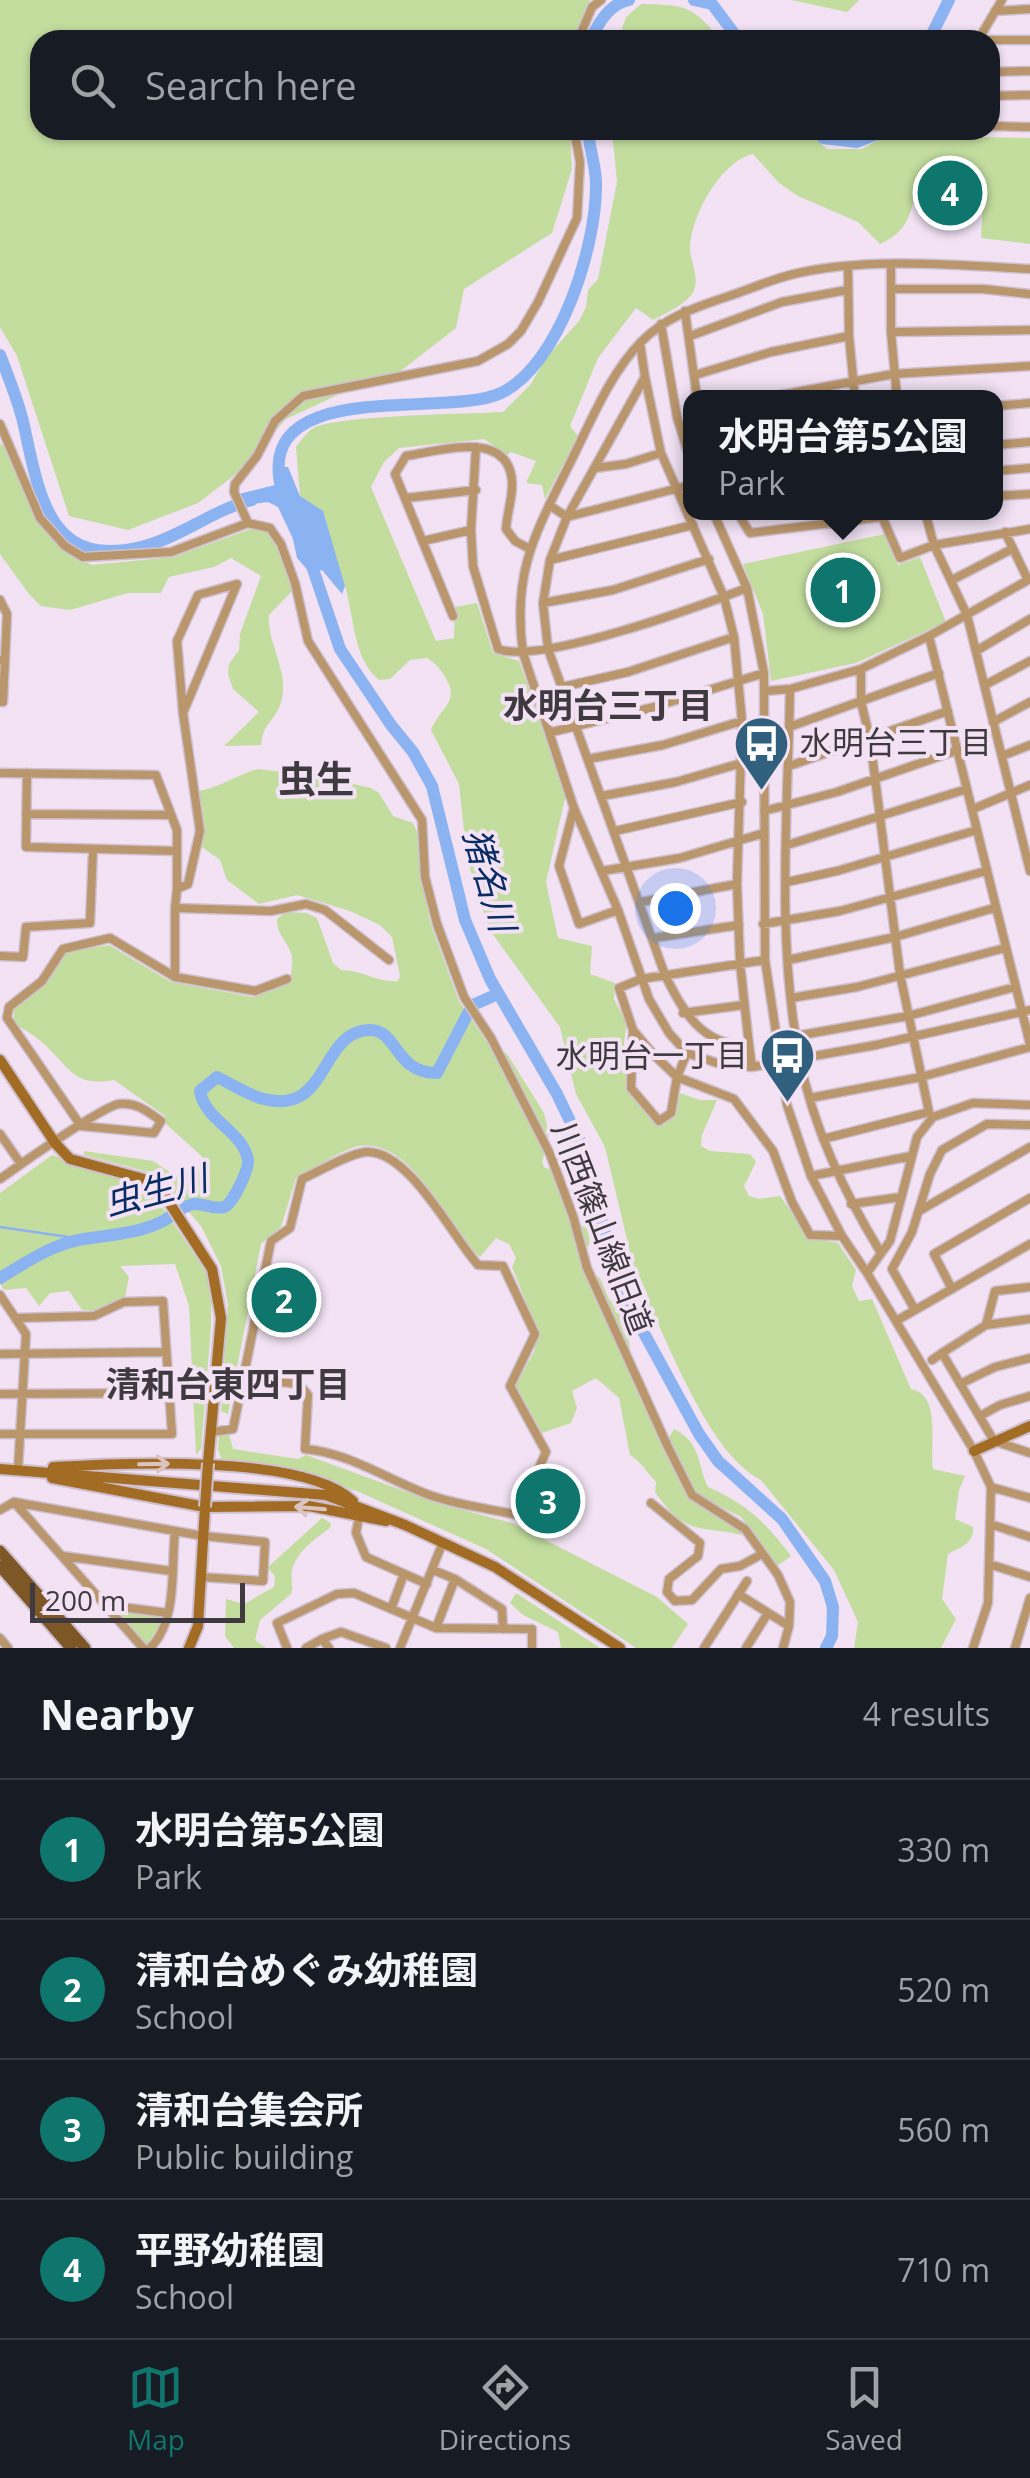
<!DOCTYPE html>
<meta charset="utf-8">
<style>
body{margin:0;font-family:"Open Sans","Noto Sans JP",sans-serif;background:#20242c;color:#f1f3f6}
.scale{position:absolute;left:30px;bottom:25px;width:215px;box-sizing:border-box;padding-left:10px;border:5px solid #3f3940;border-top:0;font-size:28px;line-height:35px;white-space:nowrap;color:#3f3940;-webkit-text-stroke:8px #f2e2f4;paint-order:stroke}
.you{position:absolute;left:675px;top:908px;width:35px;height:35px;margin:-25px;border:8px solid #fff;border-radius:50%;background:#1a73e8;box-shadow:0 0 0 15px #1a73e833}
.badge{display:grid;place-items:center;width:65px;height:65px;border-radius:50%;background:#0f766e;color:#fff;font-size:32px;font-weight:700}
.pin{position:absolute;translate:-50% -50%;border:5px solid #fff;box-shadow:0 2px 10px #0006}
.popup{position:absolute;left:683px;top:390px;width:320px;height:130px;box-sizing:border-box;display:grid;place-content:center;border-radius:20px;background:#171b24;filter:drop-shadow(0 2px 8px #0005);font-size:32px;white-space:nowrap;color:#9ea1a6}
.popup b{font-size:38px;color:#f1f3f6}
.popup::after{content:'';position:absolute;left:50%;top:100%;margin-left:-20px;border:20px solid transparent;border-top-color:#171b24}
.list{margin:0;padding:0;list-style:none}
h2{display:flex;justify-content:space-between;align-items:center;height:130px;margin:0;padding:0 40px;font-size:42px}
h2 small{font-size:32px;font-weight:400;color:#9ea1a6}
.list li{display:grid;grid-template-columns:65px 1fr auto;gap:30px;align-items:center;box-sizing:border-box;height:140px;padding:0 40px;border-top:2px solid #363941}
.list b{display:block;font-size:38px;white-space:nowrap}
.list p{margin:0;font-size:32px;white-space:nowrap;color:#9ea1a6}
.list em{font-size:32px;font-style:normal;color:#9ea1a6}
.icon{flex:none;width:55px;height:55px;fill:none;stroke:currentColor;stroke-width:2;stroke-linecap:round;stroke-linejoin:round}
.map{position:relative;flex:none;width:1030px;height:1648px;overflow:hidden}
.search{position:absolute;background:#171b24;box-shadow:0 2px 8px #0004;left:30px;right:30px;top:30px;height:110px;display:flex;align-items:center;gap:25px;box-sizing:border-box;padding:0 35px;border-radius:30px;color:#9ea1a6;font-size:38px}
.sheet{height:690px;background:#171b24}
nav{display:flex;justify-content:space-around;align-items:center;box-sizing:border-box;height:140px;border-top:2px solid #363941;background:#171b24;font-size:28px;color:#9ea1a6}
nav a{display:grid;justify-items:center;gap:5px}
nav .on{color:#0f766e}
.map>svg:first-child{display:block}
.green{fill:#c3dd9f}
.water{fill:#8bb3f2}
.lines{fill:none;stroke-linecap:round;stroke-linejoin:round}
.stream{stroke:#8bb3f2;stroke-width:2.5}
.river{stroke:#8bb3f2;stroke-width:12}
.street-casing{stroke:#cec0d0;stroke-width:11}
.secondary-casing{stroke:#cec0d0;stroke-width:14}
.primary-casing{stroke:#cec0d0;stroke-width:15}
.street{stroke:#ba966c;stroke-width:8}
.secondary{stroke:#a26c24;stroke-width:10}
.primary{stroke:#7d5726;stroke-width:11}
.secondary-bridge-casing{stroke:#cec0d0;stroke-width:14;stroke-linecap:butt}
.secondary-bridge{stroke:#a26c24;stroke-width:10}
.oneway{stroke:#dec4c0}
.labels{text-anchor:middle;stroke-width:8;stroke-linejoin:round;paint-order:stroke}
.poi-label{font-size:32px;fill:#3f3940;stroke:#f2e2f4;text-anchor:start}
.street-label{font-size:32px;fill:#3f3940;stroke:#f2e2f4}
.neighbourhood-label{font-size:35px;font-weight:bold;fill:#3f3940;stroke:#f2e2f4}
.water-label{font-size:35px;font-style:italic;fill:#082c63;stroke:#f2e2f4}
.quarter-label{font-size:38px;font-weight:bold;fill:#3f3940;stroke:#f2e2f4}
</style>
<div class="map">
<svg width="1030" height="1648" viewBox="0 0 1030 1648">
<rect width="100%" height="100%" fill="#f2e2f4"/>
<path class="green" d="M 0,0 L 590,0 L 574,40 L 40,40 L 40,130 L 570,130 L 572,169 L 552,233 L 464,289 L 456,328 L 393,377 L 340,394 L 286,419 L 244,468 L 198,503 L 128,530 L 69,516 L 17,356 L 0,327 Z
M 791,0 L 859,0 L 847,12 Z
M 641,4 C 687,5 691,5 721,40 L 618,40 L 626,17 Z
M 612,130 L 806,130 L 827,149 L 862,149 L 896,130 L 963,130 L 976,137 L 1030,138 L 1030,244 L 981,238 L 984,186 L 921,175 C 910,206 914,229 880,244 L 858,222 L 798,196 L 779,183 L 753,154 C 721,161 691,216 690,248 C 690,260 698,274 695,287 C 692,302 666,313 653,320 L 636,308 L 598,358 L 570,426 L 578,436 L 545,499 L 542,485 L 526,483 L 536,461 L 511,452 L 507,455 L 484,439 L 399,448 L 384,462 L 371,487 L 436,641 L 454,638 L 455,607 L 477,603 L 493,653 L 519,661 L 566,794 L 546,882 L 558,938 L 592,946 L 590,974 L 615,983 L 614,999 L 627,1023 L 624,1042 L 627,1091 L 659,1125 L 675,1114 L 680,1093 L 700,1100 L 717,1100 L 702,1135 L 701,1146 L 710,1151 L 750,1154 L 756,1162 L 744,1186 L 749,1196 L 759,1199 L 780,1196 L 810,1238 L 838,1243 L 856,1270 L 852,1286 L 859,1301 L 872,1299 L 911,1389 C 942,1395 929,1445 933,1469 L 965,1476 L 959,1490 L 955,1519 L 973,1527 C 974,1544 961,1547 948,1554 L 942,1599 L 956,1619 L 941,1648 L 854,1648 L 858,1622 L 834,1570 L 761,1480 C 711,1455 674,1355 649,1305 L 647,1293 L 633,1265 L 605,1147 L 576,1094 L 560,1027 L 489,929 L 467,859 L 459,784 L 431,730 C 440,707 461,702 445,677 C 440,668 435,663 427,658 L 410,660 L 390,679 L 379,680 C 353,659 354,616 345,586 C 336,556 314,524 300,496 L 296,447 C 301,441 306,433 312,429 C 332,415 470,414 503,412 L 531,384 L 545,359 L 579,321 L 586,307 L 588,290 L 598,279 L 617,182 Z
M 0,443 L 5,448 L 39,522 L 66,553 L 92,565 L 173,557 L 251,529 L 265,530 L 278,548 L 292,591 L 269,615 C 267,645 290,671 281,702 C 276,721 263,721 261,745 L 224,746 L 259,712 L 233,689 L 228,674 L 229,664 L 239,650 L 240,634 L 261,576 L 231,558 L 214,567 L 169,577 L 161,593 L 128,593 L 70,610 L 41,606 L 29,594 L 0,554 Z
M 885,534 L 898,565 L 920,557 L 946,622 L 856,663 L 771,681 L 763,614 L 743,564 Z
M 258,769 L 322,777 L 371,788 L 379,793 L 393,816 L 413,823 L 420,839 L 420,874 L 431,925 L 459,1001 L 487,1042 L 507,1054 L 544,1113 L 549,1133 L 542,1163 L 545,1168 L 562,1172 L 570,1192 L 567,1210 L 569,1221 L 588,1228 L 590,1244 L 579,1256 L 581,1267 L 600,1278 L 609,1299 L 626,1320 L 631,1355 L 648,1389 L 648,1408 L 654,1428 L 668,1439 L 674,1429 C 701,1442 697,1464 708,1487 C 747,1504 766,1523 791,1556 L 777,1566 L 741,1517 L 715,1504 L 746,1536 C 699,1524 687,1538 655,1492 L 656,1482 C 646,1472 643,1463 630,1455 L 619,1398 L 596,1378 L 572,1391 L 577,1408 L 571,1423 L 542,1433 L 515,1386 L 535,1350 L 532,1346 L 538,1332 L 512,1267 L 516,1258 L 509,1244 L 496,1238 L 480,1257 L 468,1247 C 444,1213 407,1138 359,1146 C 342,1149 312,1170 296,1178 L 281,1227 L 261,1244 L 228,1414 L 221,1411 L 228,1305 L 221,1266 L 201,1226 L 156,1174 L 84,1155 L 84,1151 L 153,1161 L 177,1177 L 199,1170 L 207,1161 L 166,1124 L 165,1116 L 114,1080 C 74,1087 71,1069 45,1045 C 37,1037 26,1031 17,1025 L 14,1020 L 14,1004 L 46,983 L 66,952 L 109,945 L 171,982 L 253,997 L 290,981 C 291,973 294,960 291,953 C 286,939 277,935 277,919 L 286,912 L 307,913 L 317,918 L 333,963 L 341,970 C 363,970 377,983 398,981 L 400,976 L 392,937 L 380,925 L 350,911 L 297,895 L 259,904 L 227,880 L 220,860 L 199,845 L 199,791 C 221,787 237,775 258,769 Z
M 52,1155 L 148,1186 L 211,1279 L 211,1327 L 201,1449 L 196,1455 L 189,1306 L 175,1264 L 120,1266 L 129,1277 L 125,1297 L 94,1311 L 82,1310 L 69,1291 L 50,1293 L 39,1306 L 26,1288 L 4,1290 L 0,1283 L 0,1193 Z
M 229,1434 L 233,1449 L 298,1459 L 306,1455 L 437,1503 L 512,1523 L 657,1597 L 688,1624 L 672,1648 L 636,1648 L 486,1549 L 359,1492 L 292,1469 L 222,1460 L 218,1450 L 219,1435 Z
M 322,1518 L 331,1523 L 330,1528 C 315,1539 298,1550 292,1570 C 290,1578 294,1585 291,1594 L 260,1620 L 255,1640 L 266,1648 L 234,1648 L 225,1636 L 226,1599 L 244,1604 L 274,1587 L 275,1576 L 267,1568 Z
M 516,1593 L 600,1648 L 561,1648 L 558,1632 L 523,1615 L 510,1603 Z
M 105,1605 L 168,1613 L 150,1648 L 143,1648 Z"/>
<path class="water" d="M 274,467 L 288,467 L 300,496 L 323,511 L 345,586 L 342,594 L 322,570 L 311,574 L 297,558 L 293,539 L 278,507 L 268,502 L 244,505 L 239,494 L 275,485 Z"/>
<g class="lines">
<path class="stream" d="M 0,1227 L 82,1239"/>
<path class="river" d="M 694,0 L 712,4 L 739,40
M 591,40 C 598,23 610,4 629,0
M 929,40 L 949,0
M 817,130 L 823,138 L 857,142 L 887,130
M 0,355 C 10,381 21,408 26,435 C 41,505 54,570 145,546 C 182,536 215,509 252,500
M 280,483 C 260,376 447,419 501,393 C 560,365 597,245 596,183 C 596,166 589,148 588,130
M 309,557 L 340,649 L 391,725 L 413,752 L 432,786 L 465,920 L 490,979 L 557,1094 L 583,1148 L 611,1255 L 633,1313 L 699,1434 L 718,1461 L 782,1519 L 825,1581 L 833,1607 L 832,1636 L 826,1648
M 0,1278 C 27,1262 52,1244 84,1239 C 109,1235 135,1234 159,1223 C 171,1218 180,1207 193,1204 C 203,1203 215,1210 224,1207 C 233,1204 249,1169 248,1160 C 243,1131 205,1121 200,1091 L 217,1077 C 231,1084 245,1093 260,1098 C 330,1119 318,1032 369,1030 C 398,1029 394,1073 437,1073 L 468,1013 L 475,1004 L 498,994"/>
<defs>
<path id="street" d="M 995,11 L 1030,9
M 578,40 L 592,7 L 601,0
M 978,40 L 1002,0
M 990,40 L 1030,40
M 990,72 L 1030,71
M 990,96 L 1030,95
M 990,126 L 1030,127
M 891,266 L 891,332 L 897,398
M 848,267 L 849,336 L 855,398
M 1030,269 C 955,265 867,257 794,274 C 772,279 751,289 729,296 C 697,307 667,316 642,341 C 609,374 590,424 569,465 C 535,534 512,572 523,653 L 574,808 L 618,910 L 649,999 L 669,1033 L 687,1053 L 717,1063 L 752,1067 L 876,1045 L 1030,1010
M 891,289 L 983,289 L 1030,294
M 685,311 L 697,398
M 661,324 L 677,417 L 690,459
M 891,332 L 1030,330
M 690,336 L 782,302 L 847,290
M 640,343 L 645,377 L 567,517 L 550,560 L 543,603 L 548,649 L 665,975 C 683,1011 702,1047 749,1045 L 752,1067
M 695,375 L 771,352 L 849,336
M 645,377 L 661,453 L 724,597 L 734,637 L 742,721 L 737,884 L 740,963 L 749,1045
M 765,398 L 893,374 L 1030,366
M 996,406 L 1030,403
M 0,424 L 40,518 L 65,546 L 83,557 L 171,552 L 248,523 L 270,528 L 281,544 L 295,583 L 308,641 L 422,820 L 425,877 L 437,924 L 464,997 L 491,1038 L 550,1154 L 573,1216 L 587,1268 L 668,1447 L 692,1495 L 745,1529 L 778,1575 L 790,1602 L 789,1626 L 783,1648
M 996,445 L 1030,442
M 476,447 L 471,530 L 473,566 L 498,649 C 540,665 700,606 747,588
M 595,468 L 626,464 L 661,453
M 996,471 L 1030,468
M 996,496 L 1030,494
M 406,498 L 476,490
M 549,505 L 567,517 L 690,485
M 713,512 L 747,588 L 764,673 L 765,960 L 787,1105 L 811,1176 L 842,1236 L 867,1273 L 974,1451 L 991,1487 L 988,1603 L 973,1648
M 737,512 L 750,533 L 881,517
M 880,512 L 900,558 L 934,545 L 1030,529
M 925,512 L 934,545 L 967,615 L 1030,871
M 248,523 L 234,492 L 235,484 L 257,456 L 275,421 L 303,396 L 478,361 L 508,344 L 521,331 L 538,302 L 577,218 L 580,162 L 574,130
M 1005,532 L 1028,580
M 423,541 L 471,530
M 550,560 L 693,525
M 952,580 L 1012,549
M 0,600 L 7,614 L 5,660
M 543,603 L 613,590 L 709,559
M 453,616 L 395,474 L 406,456 C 435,452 501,430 511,474 C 515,491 507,511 506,529 L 515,541 L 528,548
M 929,636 L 1030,1044
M 976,651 L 1030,619
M 0,660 L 5,660 L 3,702 L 0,702
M 861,669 L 861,702 L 870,739 L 900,974 L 929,1112
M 985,685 L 1030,661
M 562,687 L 628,672 L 734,637
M 790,689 L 861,669 L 929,636 L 1030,579
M 765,691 L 790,689 C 788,810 776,936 799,1056 C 813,1128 844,1192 881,1253
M 993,722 L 1030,702
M 789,727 L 939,673
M 552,732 L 654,707 L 764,673
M 1002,756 L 1030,745
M 588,759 L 663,745 L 742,721
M 789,766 L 948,711
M 0,773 L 156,775 L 177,830 L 177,889
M 27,773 L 26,847 L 177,851
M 602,796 L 676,782 L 742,763
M 574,808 L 559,866 L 579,924 L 618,910
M 973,809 L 1030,785
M 764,811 L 837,792 L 958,750
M 26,814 L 171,815
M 615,831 L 742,802
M 787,845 L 967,789
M 602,871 L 680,858 L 764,833
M 787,882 L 837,871 L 977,830
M 641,902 L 737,884
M 175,908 L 177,889 L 188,884 L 200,831 L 183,713 L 237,584 L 198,595 L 177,641 L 183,713
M 763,924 L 840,911 L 986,871
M 654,938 L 739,925
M 0,956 L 23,957 L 26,927 L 90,923 L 93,849
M 765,960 L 641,979 L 619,988 L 633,1030 L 654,1055 L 677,1077 L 734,1099 L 773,1151 L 792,1202 L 810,1235 L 842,1236
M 788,960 L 895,937 L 994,908
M 175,977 L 175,908 L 271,911 L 306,904 L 325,910 L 389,960
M 791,998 L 857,987 L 1005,948
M 683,1013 L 744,1005
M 633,1030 L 631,1088 L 659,1121 L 671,1113 L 677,1077 L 687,1053
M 796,1036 L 908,1016 L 1015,987
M 810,1098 L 921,1077 L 1030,1047
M 0,1134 L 21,1164
M 823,1139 L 929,1112
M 811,1176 L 911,1156
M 0,1179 C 18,1166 103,1106 119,1104 C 137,1102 148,1112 161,1121 L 154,1133 L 81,1126 L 7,1018 L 9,1007 L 42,981 L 63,949 L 110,938 L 175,977 L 255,991 L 287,979
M 851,1204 L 901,1197
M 919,1211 L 1030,1147
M 867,1273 L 890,1241 L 917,1137 L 933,1117 L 973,1103 L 1030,1105
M 952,1289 L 934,1254 L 1030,1198
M 0,1295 L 26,1334 L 18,1470
M 915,1310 L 892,1269 L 912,1232 L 930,1174 L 942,1150 L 987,1124 L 1030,1125
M 896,1321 L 1030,1244
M 986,1325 L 1030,1319
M 942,1353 L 986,1325 L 995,1291 L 1030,1287
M 0,1354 L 166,1352
M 932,1360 L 942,1353 L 994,1441 L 1030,1453
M 960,1384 L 995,1367 L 1030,1358
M 0,1394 L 169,1393
M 980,1416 L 1000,1405 L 1030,1396
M 212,1432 L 233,1429 L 271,1241 L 290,1228 L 302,1179 C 318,1172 350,1153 366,1152 C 408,1149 452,1236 478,1265 L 503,1266 L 535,1334 L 510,1386 L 546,1452 L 518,1515 C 490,1509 459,1505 432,1496 C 389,1481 351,1453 305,1449 L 308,1395 L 299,1384 L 244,1378
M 0,1434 L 172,1434 L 163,1301 L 124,1302 L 94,1316 L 17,1318
M 991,1487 L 1030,1498
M 14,1502 L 143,1648
M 651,1503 L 700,1543 L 698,1556 L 669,1579 L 667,1592 L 675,1601 L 692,1600 L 721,1569 L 740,1566 L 762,1554
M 0,1510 L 14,1502 L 203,1536 L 265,1542 L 263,1581 L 200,1577
M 359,1517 L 356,1533 L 366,1557 L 427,1584
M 990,1524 L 1030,1537
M 63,1556 L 171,1571
M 989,1564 L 1030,1577
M 433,1570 L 455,1579 L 502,1609 L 503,1629
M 738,1594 L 789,1626
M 105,1605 L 168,1613
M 391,1609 L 404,1574
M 436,1628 L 455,1579
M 0,1638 L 8,1648
M 322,1639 L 341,1632 L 386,1648
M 150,1648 C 178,1621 171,1568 175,1531
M 287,1648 L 277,1623 L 337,1594 L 354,1593 L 436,1628 L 532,1629 L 532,1648
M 306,1648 L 322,1639 L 329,1648
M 400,1648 L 443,1542
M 704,1648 L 747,1581
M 746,1648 L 768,1613
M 1015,1648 L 1030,1598"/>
<path id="secondary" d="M 0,1060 L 55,1143 L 70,1159 L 144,1179 L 163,1193 L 212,1269 L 221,1318 L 208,1463
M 974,1451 L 1030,1426
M 53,1467 C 121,1463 304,1454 353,1501
M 0,1469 L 326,1495 L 405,1525 L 495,1567 L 620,1648
M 52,1478 L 205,1507 L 309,1506 L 386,1521
M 189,1648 L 198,1626 L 205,1507"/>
<path id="primary" d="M 0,1551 L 85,1648
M 0,1566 L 71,1648"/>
</defs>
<use href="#street" class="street-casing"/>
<use href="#secondary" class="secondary-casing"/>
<use href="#primary" class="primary-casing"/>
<use href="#street" class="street"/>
<use href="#secondary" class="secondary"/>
<use href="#primary" class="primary"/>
<defs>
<path id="secondary-bridge" d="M 205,1507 L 208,1463"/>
</defs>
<use href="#secondary-bridge" class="secondary-bridge-casing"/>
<use href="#secondary-bridge" class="secondary-bridge"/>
</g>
<defs><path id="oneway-shaft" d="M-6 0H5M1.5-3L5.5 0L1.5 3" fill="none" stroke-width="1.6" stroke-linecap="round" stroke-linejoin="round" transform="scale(2.5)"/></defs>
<g class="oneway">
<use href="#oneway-shaft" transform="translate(154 1464) rotate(-1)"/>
<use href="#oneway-shaft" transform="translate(310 1508) rotate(-175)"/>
</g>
<defs>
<symbol id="bus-pin" viewBox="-11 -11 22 30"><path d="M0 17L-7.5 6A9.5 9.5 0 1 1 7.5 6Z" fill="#31607f" stroke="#f2e2f4"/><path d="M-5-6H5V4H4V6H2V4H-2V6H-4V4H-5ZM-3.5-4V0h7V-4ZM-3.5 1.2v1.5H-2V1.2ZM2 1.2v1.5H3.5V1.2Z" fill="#fff"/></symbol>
</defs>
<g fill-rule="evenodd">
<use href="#bus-pin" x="730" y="712" width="63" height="86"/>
<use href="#bus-pin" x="756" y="1024" width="63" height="86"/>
</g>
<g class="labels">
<g class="poi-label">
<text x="800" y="754">水明台三丁目</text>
<text x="748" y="1067" text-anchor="end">水明台一丁目</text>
</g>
<g class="street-label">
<text transform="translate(602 1228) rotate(69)" y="11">川西篠山線旧道</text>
</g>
<g class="neighbourhood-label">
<text x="608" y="718">水明台三丁目</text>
<text x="228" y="1397">清和台東四丁目</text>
</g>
<g class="water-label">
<text transform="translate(489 880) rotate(74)" y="12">猪名川</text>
<text transform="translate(156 1191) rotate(-15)" y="12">虫生川</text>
</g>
<g class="quarter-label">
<text x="316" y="793">虫生</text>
</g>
</g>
</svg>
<div class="scale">200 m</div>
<div class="you"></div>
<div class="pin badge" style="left:843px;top:590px">1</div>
<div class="popup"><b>水明台第5公園</b>Park</div>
<div class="pin badge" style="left:284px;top:1300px">2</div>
<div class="pin badge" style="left:548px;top:1501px">3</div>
<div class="pin badge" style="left:950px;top:193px">4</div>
<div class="search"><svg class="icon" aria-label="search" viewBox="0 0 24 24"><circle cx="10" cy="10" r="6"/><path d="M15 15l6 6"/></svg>Search here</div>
</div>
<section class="sheet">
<h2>Nearby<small>4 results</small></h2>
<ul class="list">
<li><span class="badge">1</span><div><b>水明台第5公園</b><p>Park</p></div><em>330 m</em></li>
<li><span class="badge">2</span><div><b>清和台めぐみ幼稚園</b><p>School</p></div><em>520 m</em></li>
<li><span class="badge">3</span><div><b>清和台集会所</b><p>Public building</p></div><em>560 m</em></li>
<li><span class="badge">4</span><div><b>平野幼稚園</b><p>School</p></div><em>710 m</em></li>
</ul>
</section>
<nav>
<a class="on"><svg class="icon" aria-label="map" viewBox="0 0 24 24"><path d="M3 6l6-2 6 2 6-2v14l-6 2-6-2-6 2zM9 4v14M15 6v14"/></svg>Map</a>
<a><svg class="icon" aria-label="directions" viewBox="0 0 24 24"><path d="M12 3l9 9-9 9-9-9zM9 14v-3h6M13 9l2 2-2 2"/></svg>Directions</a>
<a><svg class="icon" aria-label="saved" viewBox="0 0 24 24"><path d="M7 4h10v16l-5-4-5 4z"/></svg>Saved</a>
</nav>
